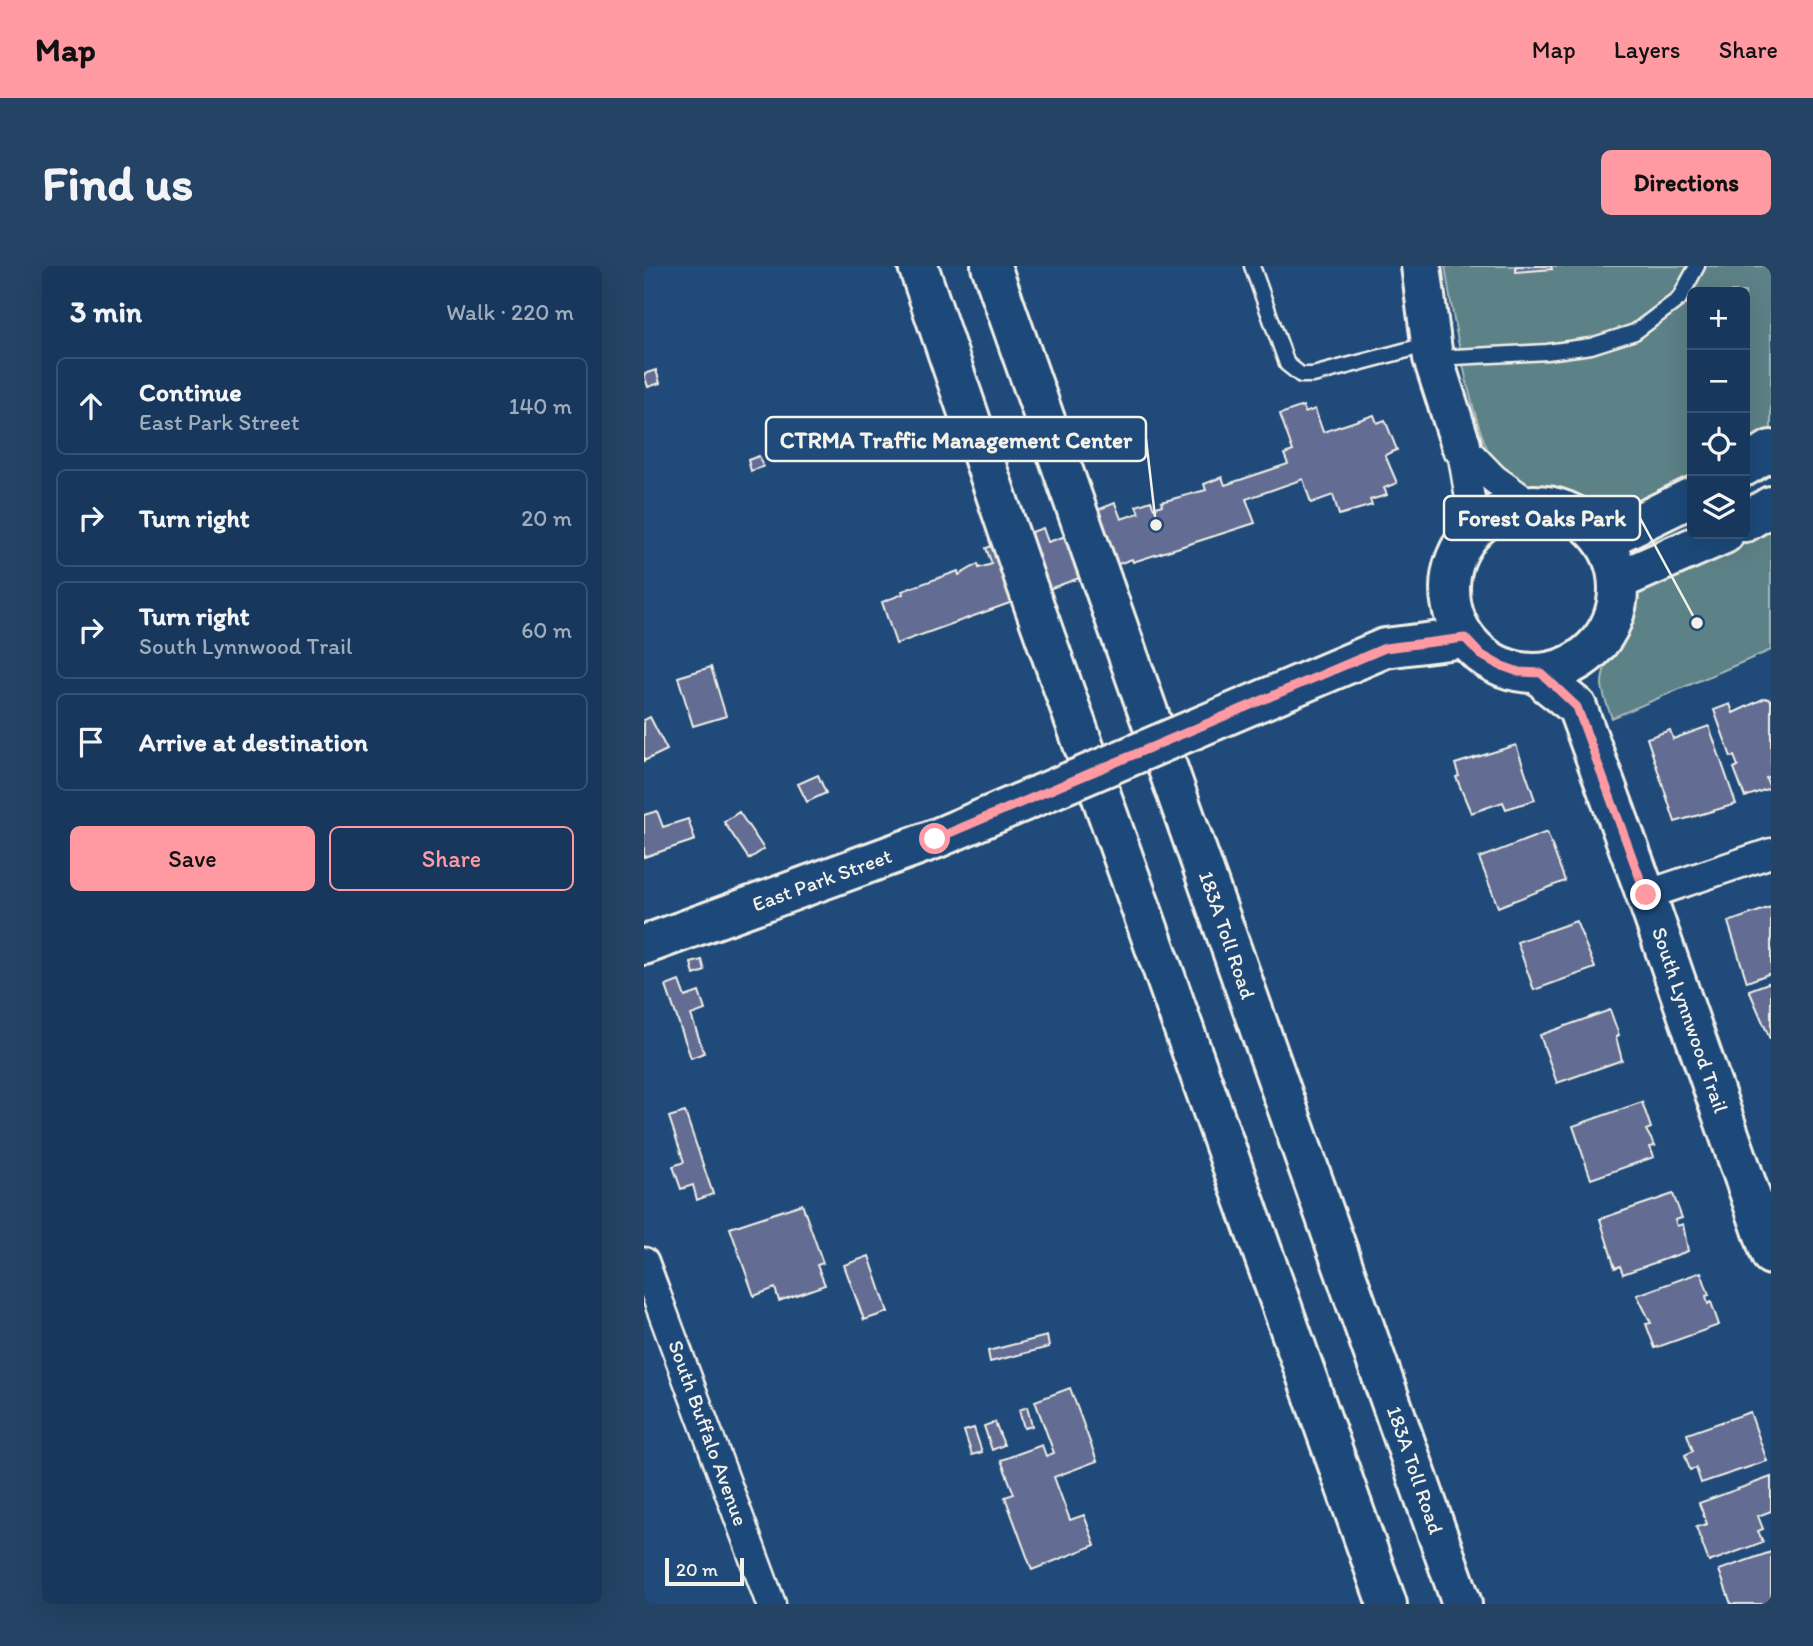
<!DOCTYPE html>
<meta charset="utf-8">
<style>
body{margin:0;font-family:Itim,sans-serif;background:#244365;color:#f1f3f6}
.controls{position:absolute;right:21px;top:21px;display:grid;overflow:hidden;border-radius:10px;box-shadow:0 7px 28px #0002}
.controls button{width:63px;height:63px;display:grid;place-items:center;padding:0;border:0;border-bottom:2px solid #365272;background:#17385c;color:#f1f3f6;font:35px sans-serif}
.scale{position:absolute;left:21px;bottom:18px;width:79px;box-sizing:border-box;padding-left:7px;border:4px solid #f4f1e8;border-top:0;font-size:19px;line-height:24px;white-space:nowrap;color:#f4f1e8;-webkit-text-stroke:5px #1f4a7a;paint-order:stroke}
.stop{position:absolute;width:21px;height:21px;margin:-16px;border:5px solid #ff9aa2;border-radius:50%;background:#fff}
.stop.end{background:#ff9aa2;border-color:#fff;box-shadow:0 2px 7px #0008}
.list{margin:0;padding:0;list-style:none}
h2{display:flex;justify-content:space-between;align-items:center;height:91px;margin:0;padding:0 28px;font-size:30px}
h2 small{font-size:23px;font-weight:400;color:#9eacbb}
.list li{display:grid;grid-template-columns:46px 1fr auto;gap:21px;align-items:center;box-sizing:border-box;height:98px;margin:0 14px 14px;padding:0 14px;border:2px solid #365272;border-radius:10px}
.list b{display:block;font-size:26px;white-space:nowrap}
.list p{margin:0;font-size:23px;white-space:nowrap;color:#9eacbb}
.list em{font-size:23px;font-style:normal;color:#9eacbb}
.actions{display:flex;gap:14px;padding:21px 28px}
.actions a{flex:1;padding:16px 0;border:2px solid #ff9aa2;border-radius:10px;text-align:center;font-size:24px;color:#ff9aa2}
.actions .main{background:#ff9aa2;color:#111}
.icon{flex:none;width:38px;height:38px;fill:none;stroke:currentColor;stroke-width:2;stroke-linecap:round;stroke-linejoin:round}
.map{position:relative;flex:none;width:1127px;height:1338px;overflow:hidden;border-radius:10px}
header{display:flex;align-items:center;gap:42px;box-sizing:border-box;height:98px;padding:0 35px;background:#ff9aa2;color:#111}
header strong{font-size:33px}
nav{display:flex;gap:38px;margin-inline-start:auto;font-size:24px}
.intro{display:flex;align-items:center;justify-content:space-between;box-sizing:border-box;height:168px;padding:0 42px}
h1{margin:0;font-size:49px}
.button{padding:18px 32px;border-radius:10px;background:#ff9aa2;color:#111;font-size:24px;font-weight:700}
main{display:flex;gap:42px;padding:0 42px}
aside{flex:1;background:#17385c;border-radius:10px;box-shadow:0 7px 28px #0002}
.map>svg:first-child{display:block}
.green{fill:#5c8187;stroke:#a8b9b8;stroke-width:2}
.building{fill:#636c92;stroke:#f4f1e8;stroke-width:2}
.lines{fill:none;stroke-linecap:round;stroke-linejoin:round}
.lane-casing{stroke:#f4f1e8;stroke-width:19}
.street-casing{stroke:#f4f1e8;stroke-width:33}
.secondary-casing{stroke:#f4f1e8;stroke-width:44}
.highway-casing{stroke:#f4f1e8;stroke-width:44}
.lane{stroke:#1f4a7a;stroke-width:14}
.street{stroke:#1f4a7a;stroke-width:28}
.secondary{stroke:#1f4a7a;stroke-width:38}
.highway{stroke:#1f4a7a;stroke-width:38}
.secondary-bridge-casing{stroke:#f4f1e8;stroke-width:44;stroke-linecap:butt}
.secondary-bridge{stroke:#1f4a7a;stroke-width:38}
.route{stroke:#ff9aa2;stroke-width:9}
.labels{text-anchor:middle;stroke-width:5;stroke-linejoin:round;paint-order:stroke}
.street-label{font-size:21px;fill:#f4f1e8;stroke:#1f4a7a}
.leader{fill:none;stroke:#f4f1e8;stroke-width:2.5}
.callout-dot{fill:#f4f1e8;stroke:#1f4a7a;stroke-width:2.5}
.callout{fill:#1f4a7a;stroke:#f4f1e8;stroke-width:2.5}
.callout-label{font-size:23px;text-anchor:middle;font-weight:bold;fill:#f4f1e8}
</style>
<header>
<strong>Map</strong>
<nav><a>Map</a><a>Layers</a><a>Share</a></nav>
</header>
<div class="intro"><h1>Find us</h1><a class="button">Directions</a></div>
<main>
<aside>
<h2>3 min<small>Walk · 220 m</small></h2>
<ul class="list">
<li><svg class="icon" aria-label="ahead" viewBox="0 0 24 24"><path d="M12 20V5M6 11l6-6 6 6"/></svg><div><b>Continue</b><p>East Park Street</p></div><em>140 m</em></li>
<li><svg class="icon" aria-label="right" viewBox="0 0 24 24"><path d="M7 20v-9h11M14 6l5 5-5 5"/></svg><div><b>Turn right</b></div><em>20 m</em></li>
<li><svg class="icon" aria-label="right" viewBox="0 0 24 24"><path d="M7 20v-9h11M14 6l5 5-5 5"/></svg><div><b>Turn right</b><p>South Lynnwood Trail</p></div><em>60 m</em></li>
<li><svg class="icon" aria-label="arrive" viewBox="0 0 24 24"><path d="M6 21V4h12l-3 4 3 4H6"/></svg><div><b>Arrive at destination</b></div></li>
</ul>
<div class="actions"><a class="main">Save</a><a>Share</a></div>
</aside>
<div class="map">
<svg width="1127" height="1338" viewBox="0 0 1127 1338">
<rect width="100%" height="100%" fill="#1f4a7a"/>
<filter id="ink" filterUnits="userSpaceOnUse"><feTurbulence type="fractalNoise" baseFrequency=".0143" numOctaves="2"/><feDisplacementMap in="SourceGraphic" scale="14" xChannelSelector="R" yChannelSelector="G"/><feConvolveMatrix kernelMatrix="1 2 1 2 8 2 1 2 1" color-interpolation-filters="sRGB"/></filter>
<g filter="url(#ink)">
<path class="green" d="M 801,0 L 1127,0 L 1127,165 L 1101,185 L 1101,26 L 1048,26 L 1048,218 C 1024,232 995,255 965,247 C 951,243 940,232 927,228 C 903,220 877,224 857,205 C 830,181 807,40 801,0 Z
M 1127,251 L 1127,384 L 968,452 C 964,442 959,430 958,419 C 957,399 986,338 997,320 Z"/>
<path class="building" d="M 872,0 L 907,0 L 908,3 L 872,6 Z
M 12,104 L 16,117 L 4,121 L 0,108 Z
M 659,140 L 661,147 L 671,143 L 679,166 L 730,149 L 733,157 L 741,154 L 753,184 L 741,189 L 753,217 L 740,222 L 743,229 L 726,234 L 728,239 L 695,249 L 689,229 L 667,237 L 659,213 L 602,233 L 611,257 L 489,296 L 488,293 L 252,378 L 238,336 L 259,328 L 258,325 L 314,305 L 315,309 L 334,298 L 335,302 L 348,298 L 342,282 L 399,262 L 404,276 L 422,270 L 418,258 L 471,237 L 477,253 L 495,247 L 492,240 L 507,235 L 510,242 L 518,239 L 517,236 L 562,224 L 560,218 L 578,211 L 581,219 L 644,198 L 640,188 L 649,185 L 636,148 Z
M 115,190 L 119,201 L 107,205 L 104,194 Z
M 67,401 L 82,450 L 49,460 L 34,411 Z
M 1121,432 L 1127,434 L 1127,510 L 1122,512 L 1126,522 L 1101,531 L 1090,502 L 1094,500 L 1090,490 L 1087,491 L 1070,444 L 1086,438 L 1089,447 Z
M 6,451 L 23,484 L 0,495 L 0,454 Z
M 1065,460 L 1092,538 L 1031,556 L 1003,472 L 1026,464 L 1029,473 Z
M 872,479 L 891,534 L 862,543 L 859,536 L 827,547 L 812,511 L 815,510 L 811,498 Z
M 174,509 L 182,527 L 163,536 L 154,518 Z
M 13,545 L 19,561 L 44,553 L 51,574 L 0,591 L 0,549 Z
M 95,546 L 120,583 L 105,593 L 80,556 Z
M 903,566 L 921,615 L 854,641 L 835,592 Z
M 1127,641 L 1127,707 L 1103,716 L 1084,656 Z
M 932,655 L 951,702 L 890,724 L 873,676 Z
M 58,694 L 61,705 L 50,709 L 47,697 Z
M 35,715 L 41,731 L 55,726 L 61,744 L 47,749 L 60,787 L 47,792 L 22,720 Z
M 1127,716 L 1127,773 L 1126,773 L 1105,724 Z
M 966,744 L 975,769 L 972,771 L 978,794 L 913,817 L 896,769 Z
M 998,836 L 1007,862 L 1002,864 L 1011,880 L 1006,881 L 1010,891 L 947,913 L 929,860 Z
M 41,846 L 69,928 L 53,934 L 49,919 L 37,923 L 29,900 L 40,896 L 25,851 Z
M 1029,928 L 1038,952 L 1031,954 L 1033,960 L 1039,958 L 1044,985 L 979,1008 L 976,1000 L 971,1002 L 956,953 Z
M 158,938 L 179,997 L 173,999 L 181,1019 L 135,1035 L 131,1022 L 110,1030 L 86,962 Z
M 225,990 L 244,1046 L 220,1054 L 200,999 Z
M 1057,1006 L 1065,1029 L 1062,1030 L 1064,1038 L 1067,1036 L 1075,1059 L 1011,1082 L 1002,1058 L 1007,1057 L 993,1029 Z
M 403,1070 L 405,1081 L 346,1096 L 344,1085 Z
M 426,1122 L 453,1195 L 410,1211 L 426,1254 L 440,1249 L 451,1279 L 388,1304 L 361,1231 L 370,1228 L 357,1194 L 398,1179 L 402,1190 L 410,1187 L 391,1135 Z
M 383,1141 L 388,1160 L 380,1162 L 375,1144 Z
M 1106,1146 L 1123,1195 L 1057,1217 L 1052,1202 L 1046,1204 L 1041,1189 L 1049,1185 L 1043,1168 Z
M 351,1156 L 360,1179 L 348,1184 L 340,1160 Z
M 330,1162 L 338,1186 L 328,1189 L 320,1165 Z
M 1127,1211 L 1127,1245 L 1114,1250 L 1119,1263 L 1114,1265 L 1119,1276 L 1065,1296 L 1052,1261 L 1063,1258 L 1055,1237 Z
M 1127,1286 L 1127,1338 L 1087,1338 L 1075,1304 Z"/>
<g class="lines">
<defs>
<path id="lane" d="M 608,0 L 643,98 L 657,109 L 669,109 L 786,78
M 791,92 L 903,86 L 947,80 L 991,66 L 1035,33 L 1053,0"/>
<path id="street" d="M 817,179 L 850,213 L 885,238
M 817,179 L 831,262
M 1002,629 L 1127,587
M 0,996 L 127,1338"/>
<path id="secondary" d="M 777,0 L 789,92 L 817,179
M 1101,200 L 1127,184
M806 323a84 84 0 1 1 168 0a84 84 0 1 1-168 0Z
M 1101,256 L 1127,240
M 960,274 L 1048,231
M 975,314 L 1080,268
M 713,394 L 741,382 L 821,372
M 897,407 L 904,418 L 933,441 L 1002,629 L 1127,989
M 0,679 L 291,573"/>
<path id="highway" d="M 274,0 L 381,314 L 743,1338
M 347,0 L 818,1338"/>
</defs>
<use href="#lane" class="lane-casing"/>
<use href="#street" class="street-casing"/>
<use href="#secondary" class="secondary-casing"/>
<use href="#highway" class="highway-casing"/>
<use href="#lane" class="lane"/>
<use href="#street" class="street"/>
<use href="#secondary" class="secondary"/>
<use href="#highway" class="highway"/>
<defs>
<path id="secondary-bridge" d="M 291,573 L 713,394"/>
</defs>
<use href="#secondary-bridge" class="secondary-bridge-casing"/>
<use href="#secondary-bridge" class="secondary-bridge"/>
</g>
</g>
<g class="lines" filter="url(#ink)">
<path class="route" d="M 291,573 L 741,382 L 821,372 L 836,388 L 855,399 L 875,406 L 897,407 L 933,441 L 1002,629"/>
</g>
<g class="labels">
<g class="street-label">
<text transform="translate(178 614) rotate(-20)" y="7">East Park Street</text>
<text transform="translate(583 669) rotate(71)" y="7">183A Toll Road</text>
<text transform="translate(1046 754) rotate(71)" y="7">South Lynnwood Trail</text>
<text transform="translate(64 1167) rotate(70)" y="7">South Buffalo Avenue</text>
<text transform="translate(771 1204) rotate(71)" y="7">183A Toll Road</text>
</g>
</g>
<path class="leader" d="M512 259L502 173M1053 357L996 252"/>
<g class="callout-dot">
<circle cx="512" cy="259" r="7"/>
<circle cx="1053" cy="357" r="7"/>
</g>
<g class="callout">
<rect x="122" y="151" width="380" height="44" rx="7"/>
<rect x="800" y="230" width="196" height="44" rx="7"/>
</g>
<g class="callout-label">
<text x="312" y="182">CTRMA Traffic Management Center</text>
<text x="898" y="260">Forest Oaks Park</text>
</g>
</svg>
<div class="controls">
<button>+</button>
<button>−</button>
<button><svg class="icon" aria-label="locate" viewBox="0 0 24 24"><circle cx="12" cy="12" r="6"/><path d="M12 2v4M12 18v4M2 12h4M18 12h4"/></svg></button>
<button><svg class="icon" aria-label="layers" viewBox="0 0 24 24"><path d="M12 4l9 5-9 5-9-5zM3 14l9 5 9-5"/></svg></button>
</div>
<div class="scale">20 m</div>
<div class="stop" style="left:291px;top:573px"></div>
<div class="stop end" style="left:1002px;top:629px"></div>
</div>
</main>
